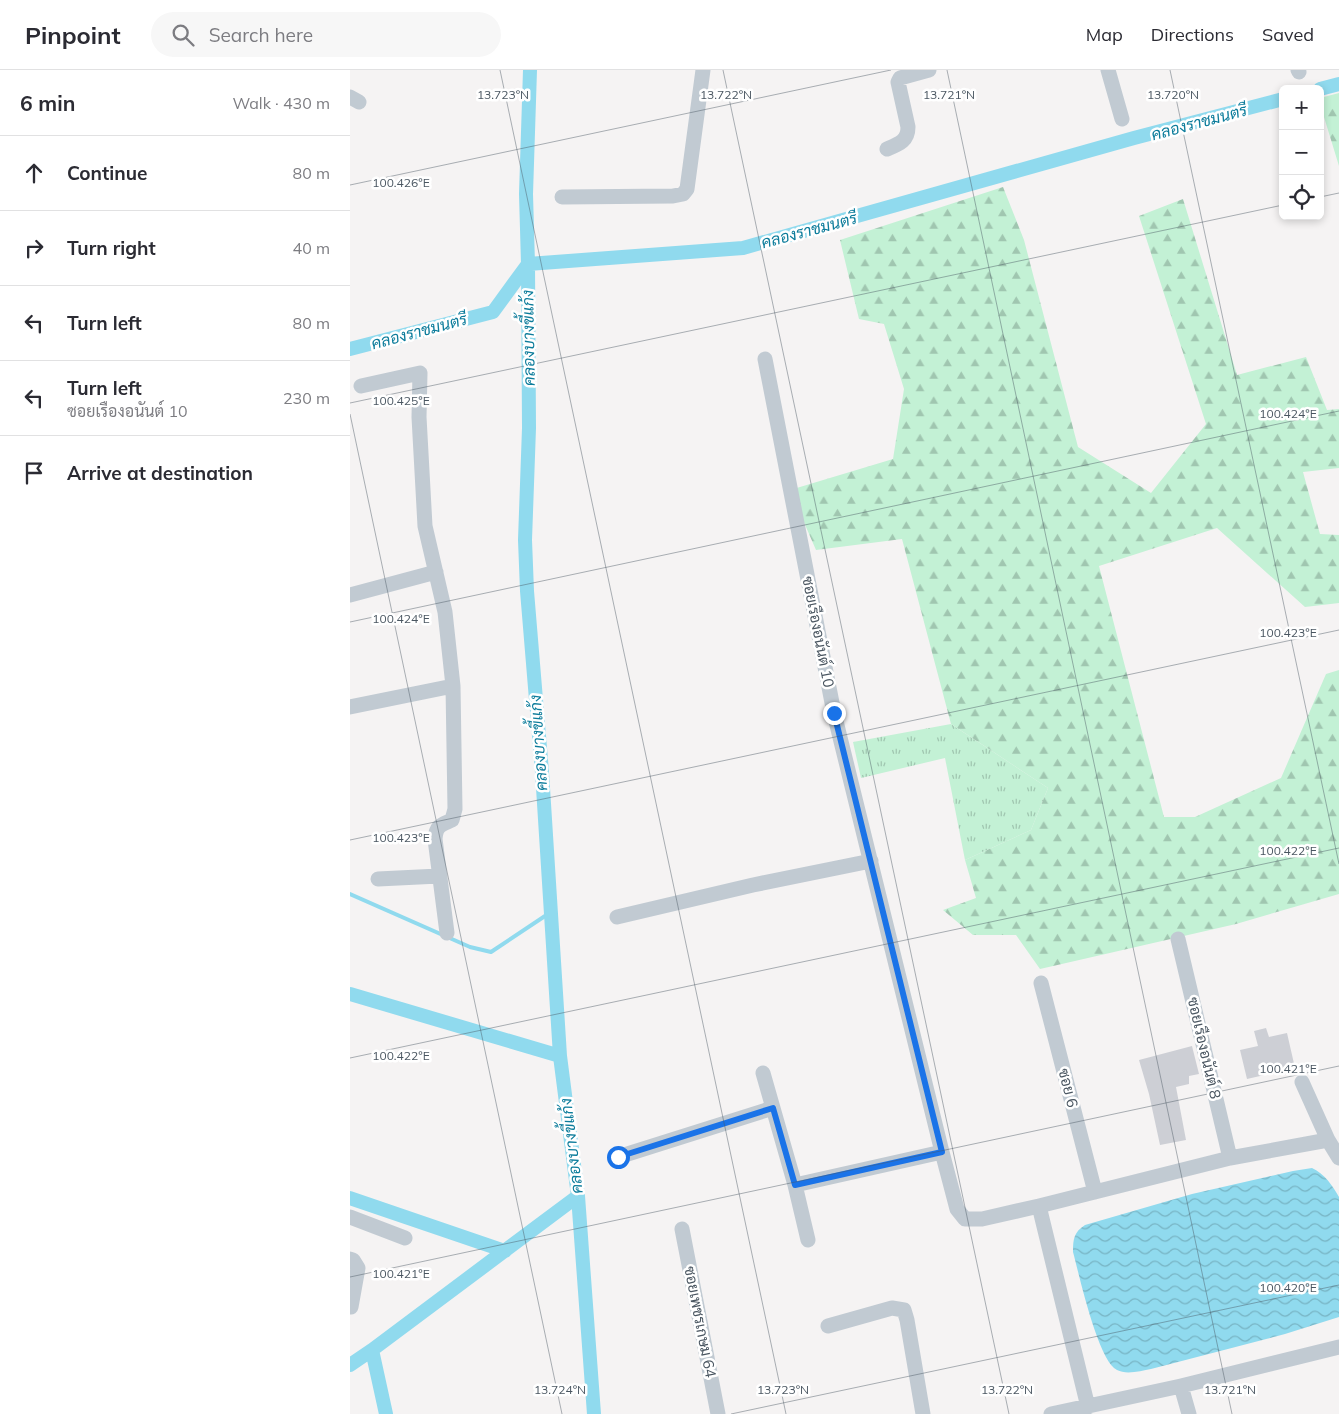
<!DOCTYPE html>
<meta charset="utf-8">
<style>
body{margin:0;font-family:Mulish,Sarabun,sans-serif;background:#f7f7f7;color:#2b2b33}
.controls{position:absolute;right:15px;top:15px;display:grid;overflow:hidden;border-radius:8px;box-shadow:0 2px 8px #0003}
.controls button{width:45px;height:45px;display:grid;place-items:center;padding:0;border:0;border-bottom:1px solid #e1e1e2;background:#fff;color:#2b2b33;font:25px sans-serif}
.stop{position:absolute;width:15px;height:15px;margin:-11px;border:4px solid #1a73e8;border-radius:50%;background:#fff}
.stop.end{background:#1a73e8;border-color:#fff;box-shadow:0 1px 5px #0008}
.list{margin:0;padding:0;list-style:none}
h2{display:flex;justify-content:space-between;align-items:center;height:65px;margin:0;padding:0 20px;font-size:21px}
h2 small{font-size:16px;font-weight:400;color:#7c7c81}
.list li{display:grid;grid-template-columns:32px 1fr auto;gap:15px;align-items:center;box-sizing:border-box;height:75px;padding:0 20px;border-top:1px solid #e1e1e2}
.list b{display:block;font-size:19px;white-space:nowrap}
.list p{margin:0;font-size:16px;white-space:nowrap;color:#7c7c81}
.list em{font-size:16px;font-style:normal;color:#7c7c81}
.icon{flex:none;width:28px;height:28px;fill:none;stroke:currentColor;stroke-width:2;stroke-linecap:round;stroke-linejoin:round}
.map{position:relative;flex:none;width:989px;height:1344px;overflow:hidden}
header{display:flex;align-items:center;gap:30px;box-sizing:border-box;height:70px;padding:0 25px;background:#fff;border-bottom:1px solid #e1e1e2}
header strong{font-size:24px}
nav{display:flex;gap:28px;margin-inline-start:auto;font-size:18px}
.search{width:350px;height:45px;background:#f7f7f7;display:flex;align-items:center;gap:12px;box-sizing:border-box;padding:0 18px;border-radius:28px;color:#7c7c81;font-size:19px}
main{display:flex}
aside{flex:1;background:#fff}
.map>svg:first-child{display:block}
.grass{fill:url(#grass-tufts)}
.forest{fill:url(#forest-firs)}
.water{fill:url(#water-waves)}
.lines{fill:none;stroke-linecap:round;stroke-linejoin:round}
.stream{stroke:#90daee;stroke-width:4}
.canal{stroke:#90daee;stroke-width:14}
.building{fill:#cdcfd5}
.street{stroke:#c1cad2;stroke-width:15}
.route{stroke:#1a73e8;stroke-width:6}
.ticks{fill:none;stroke:#4a5661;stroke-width:1;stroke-opacity:0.45}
.labels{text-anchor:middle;stroke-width:5;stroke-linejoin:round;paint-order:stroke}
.street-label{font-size:15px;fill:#4a5661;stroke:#fff}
.water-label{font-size:16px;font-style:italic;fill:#0c7c9b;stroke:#fff}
.ticks-label{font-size:12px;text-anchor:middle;fill:#4a5661;stroke:#fff;stroke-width:5;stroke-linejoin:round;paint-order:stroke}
</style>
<header>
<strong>Pinpoint</strong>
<div class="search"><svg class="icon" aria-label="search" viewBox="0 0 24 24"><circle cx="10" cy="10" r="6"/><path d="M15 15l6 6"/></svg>Search here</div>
<nav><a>Map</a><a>Directions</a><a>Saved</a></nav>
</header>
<main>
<aside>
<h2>6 min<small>Walk · 430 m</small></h2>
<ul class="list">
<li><svg class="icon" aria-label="ahead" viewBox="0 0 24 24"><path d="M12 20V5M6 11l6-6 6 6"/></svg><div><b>Continue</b></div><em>80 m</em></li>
<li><svg class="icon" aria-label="right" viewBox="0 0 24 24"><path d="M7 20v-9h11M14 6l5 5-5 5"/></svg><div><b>Turn right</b></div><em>40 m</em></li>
<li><svg class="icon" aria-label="left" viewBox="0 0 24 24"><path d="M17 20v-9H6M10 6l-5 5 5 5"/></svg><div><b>Turn left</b></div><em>80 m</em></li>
<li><svg class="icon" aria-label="left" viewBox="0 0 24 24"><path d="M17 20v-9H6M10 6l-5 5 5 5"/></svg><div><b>Turn left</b><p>ซอยเรืองอนันต์ 10</p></div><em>230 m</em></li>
<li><svg class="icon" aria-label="arrive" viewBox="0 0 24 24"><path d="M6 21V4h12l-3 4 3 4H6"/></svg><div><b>Arrive at destination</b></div></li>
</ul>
</aside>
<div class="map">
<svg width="989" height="1344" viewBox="0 0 989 1344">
<defs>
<pattern id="grass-tufts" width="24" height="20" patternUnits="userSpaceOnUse" patternTransform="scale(1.25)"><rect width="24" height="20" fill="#c3f1d5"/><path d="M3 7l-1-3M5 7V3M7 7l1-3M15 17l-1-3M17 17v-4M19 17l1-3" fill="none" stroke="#a0c6b0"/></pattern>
<pattern id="forest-firs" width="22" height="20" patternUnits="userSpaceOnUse" patternTransform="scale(1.25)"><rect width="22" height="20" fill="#c3f1d5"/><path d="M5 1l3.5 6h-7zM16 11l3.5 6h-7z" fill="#a0c6b0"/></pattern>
<pattern id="water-waves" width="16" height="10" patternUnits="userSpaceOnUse" patternTransform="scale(1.25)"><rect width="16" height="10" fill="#90daee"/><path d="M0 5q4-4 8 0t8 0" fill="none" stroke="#78b4c4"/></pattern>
</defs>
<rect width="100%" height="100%" fill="#f5f3f3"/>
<path class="grass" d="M 601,654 L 698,718 L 681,760 L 615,790 L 595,688 L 511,708 L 503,672 Z"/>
<path class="forest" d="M 989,23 L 989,96 L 970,34 L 970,28 Z
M 653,117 L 674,170 L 728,377 L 801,423 L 856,354 L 789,146 L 833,129 L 887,305 L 956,287 L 977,340 L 989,339 L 989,398 L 953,402 L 970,464 L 989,465 L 989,533 L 955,537 L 867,458 L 749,496 L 814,747 L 845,747 L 931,708 L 976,604 L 989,600 L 989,824 L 886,854 L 690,899 L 666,865 L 623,865 L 593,840 L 626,828 L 615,790 L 681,760 L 698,718 L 601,654 L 552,469 L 466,480 L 440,420 L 543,389 L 554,319 L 534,254 L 509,249 L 490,170 Z"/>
<path class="water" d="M 962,1098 C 975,1104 982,1115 989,1127 L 989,1247 L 935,1264 L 801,1299 C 791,1301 776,1305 767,1300 C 748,1291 729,1204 723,1182 C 723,1169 724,1162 735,1155 L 842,1124 L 943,1101 Z"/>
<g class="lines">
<path class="stream" d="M 0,824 L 120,877 L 141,882 L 201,842"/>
<path class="canal" d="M 180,0 L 176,124 L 178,194 L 179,358 L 175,470 L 177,521 L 192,702 L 210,986 L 228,1126 L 244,1344
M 970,19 L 989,14
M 0,279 L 143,242 L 178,194 L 393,178 L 784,68 L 933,29
M 0,924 L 210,986
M 0,1128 L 155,1181
M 22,1280 L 36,1344
M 0,1295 L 22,1280 L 228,1126"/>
</g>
<path class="building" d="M 916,958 L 919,967 L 937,963 L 945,998 L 897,1009 L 890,980 L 908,976 L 904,961 Z
M 842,976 L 849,1004 L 839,1006 L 839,1014 L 826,1017 L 836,1070 L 810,1075 L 799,1024 L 789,990 Z"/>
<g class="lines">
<path class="street" d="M 758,0 L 772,49
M 948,0 L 949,2
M 0,27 L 9,32
M 537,79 C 549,74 558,71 558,57 L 548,12 L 550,8 L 579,0
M 212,127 L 323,126 L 333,124 L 337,119 L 353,0
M 415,289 L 484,643 L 592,1082 L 607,1139 L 615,1149 L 632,1149 L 689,1136 L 880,1088 L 978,1070
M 11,316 L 70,303 L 69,347 L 75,456 L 95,542 L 103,616 L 105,739 L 102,750 C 91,755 86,755 85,769 L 97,863
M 0,525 L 86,502
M 0,637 L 103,616
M 28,809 L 89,806
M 267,847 L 403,815 L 521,791
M 828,869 L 880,1088
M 691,913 L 745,1122
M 413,1003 L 445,1115 L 458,1170
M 952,1012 L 978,1070 L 989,1088
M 268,1087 L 423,1038
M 445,1115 L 592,1082
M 689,1136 L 738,1337
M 0,1147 L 55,1168
M 332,1159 L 368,1344
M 0,1189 L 3,1190 L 8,1198 L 1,1237
M 478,1256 L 542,1238 L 554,1240 L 557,1250 L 573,1344
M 831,1316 L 839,1344
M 701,1344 L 831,1316 L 989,1277"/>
</g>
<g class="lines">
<path class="route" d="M 268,1087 L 423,1038 L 445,1115 L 592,1082 L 484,643"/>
</g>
<path class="ticks" d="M 150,0 L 436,1344M 373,0 L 659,1344M 597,0 L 882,1344M 820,0 L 989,794M 0,115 L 541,0M 970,127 L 989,123M 0,333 L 933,135M 0,344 L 212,1344M 0,552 L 989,341M 0,770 L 989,560M 0,988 L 989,778M 0,1207 L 989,996M 381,1344 L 989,1215"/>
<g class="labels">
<g class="street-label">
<text transform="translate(468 562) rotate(79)" y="5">ซอยเรืองอนันต์ 10</text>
<text transform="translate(854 978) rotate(77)" y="5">ซอยเรืองอนันต์ 8</text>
<text transform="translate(718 1018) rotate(76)" y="5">ซอย 6</text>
<text transform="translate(350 1252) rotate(79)" y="5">ซอยเพชรเกษม 64</text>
</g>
<g class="water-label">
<text transform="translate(849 52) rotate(-15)" y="6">คลองราชมนตรี</text>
<text transform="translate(459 160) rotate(-15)" y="6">คลองราชมนตรี</text>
<text transform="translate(69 261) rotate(-15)" y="6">คลองราชมนตรี</text>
<text transform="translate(178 268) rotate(-91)" y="6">คลองบางขี้แก้ง</text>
<text transform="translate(188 673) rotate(-94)" y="6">คลองบางขี้แก้ง</text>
<text transform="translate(221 1076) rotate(-97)" y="6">คลองบางขี้แก้ง</text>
</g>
</g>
<g class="ticks-label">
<text x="153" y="29">13.723°N</text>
<text x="376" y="29">13.722°N</text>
<text x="599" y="29">13.721°N</text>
<text x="823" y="29">13.720°N</text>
<text x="51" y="117">100.426°E</text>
<text x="51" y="335">100.425°E</text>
<text x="938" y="348">100.424°E</text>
<text x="51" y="553">100.424°E</text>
<text x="938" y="567">100.423°E</text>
<text x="51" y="772">100.423°E</text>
<text x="938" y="785">100.422°E</text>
<text x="51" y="990">100.422°E</text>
<text x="938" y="1003">100.421°E</text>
<text x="51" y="1208">100.421°E</text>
<text x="938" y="1222">100.420°E</text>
<text x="210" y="1324">13.724°N</text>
<text x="433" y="1324">13.723°N</text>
<text x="657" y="1324">13.722°N</text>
<text x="880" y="1324">13.721°N</text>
</g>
</svg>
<div class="controls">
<button>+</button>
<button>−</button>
<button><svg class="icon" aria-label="locate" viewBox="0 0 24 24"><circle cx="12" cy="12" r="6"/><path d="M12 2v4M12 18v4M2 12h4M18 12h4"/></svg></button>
</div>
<div class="stop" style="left:268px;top:1087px"></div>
<div class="stop end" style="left:484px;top:643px"></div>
</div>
</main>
